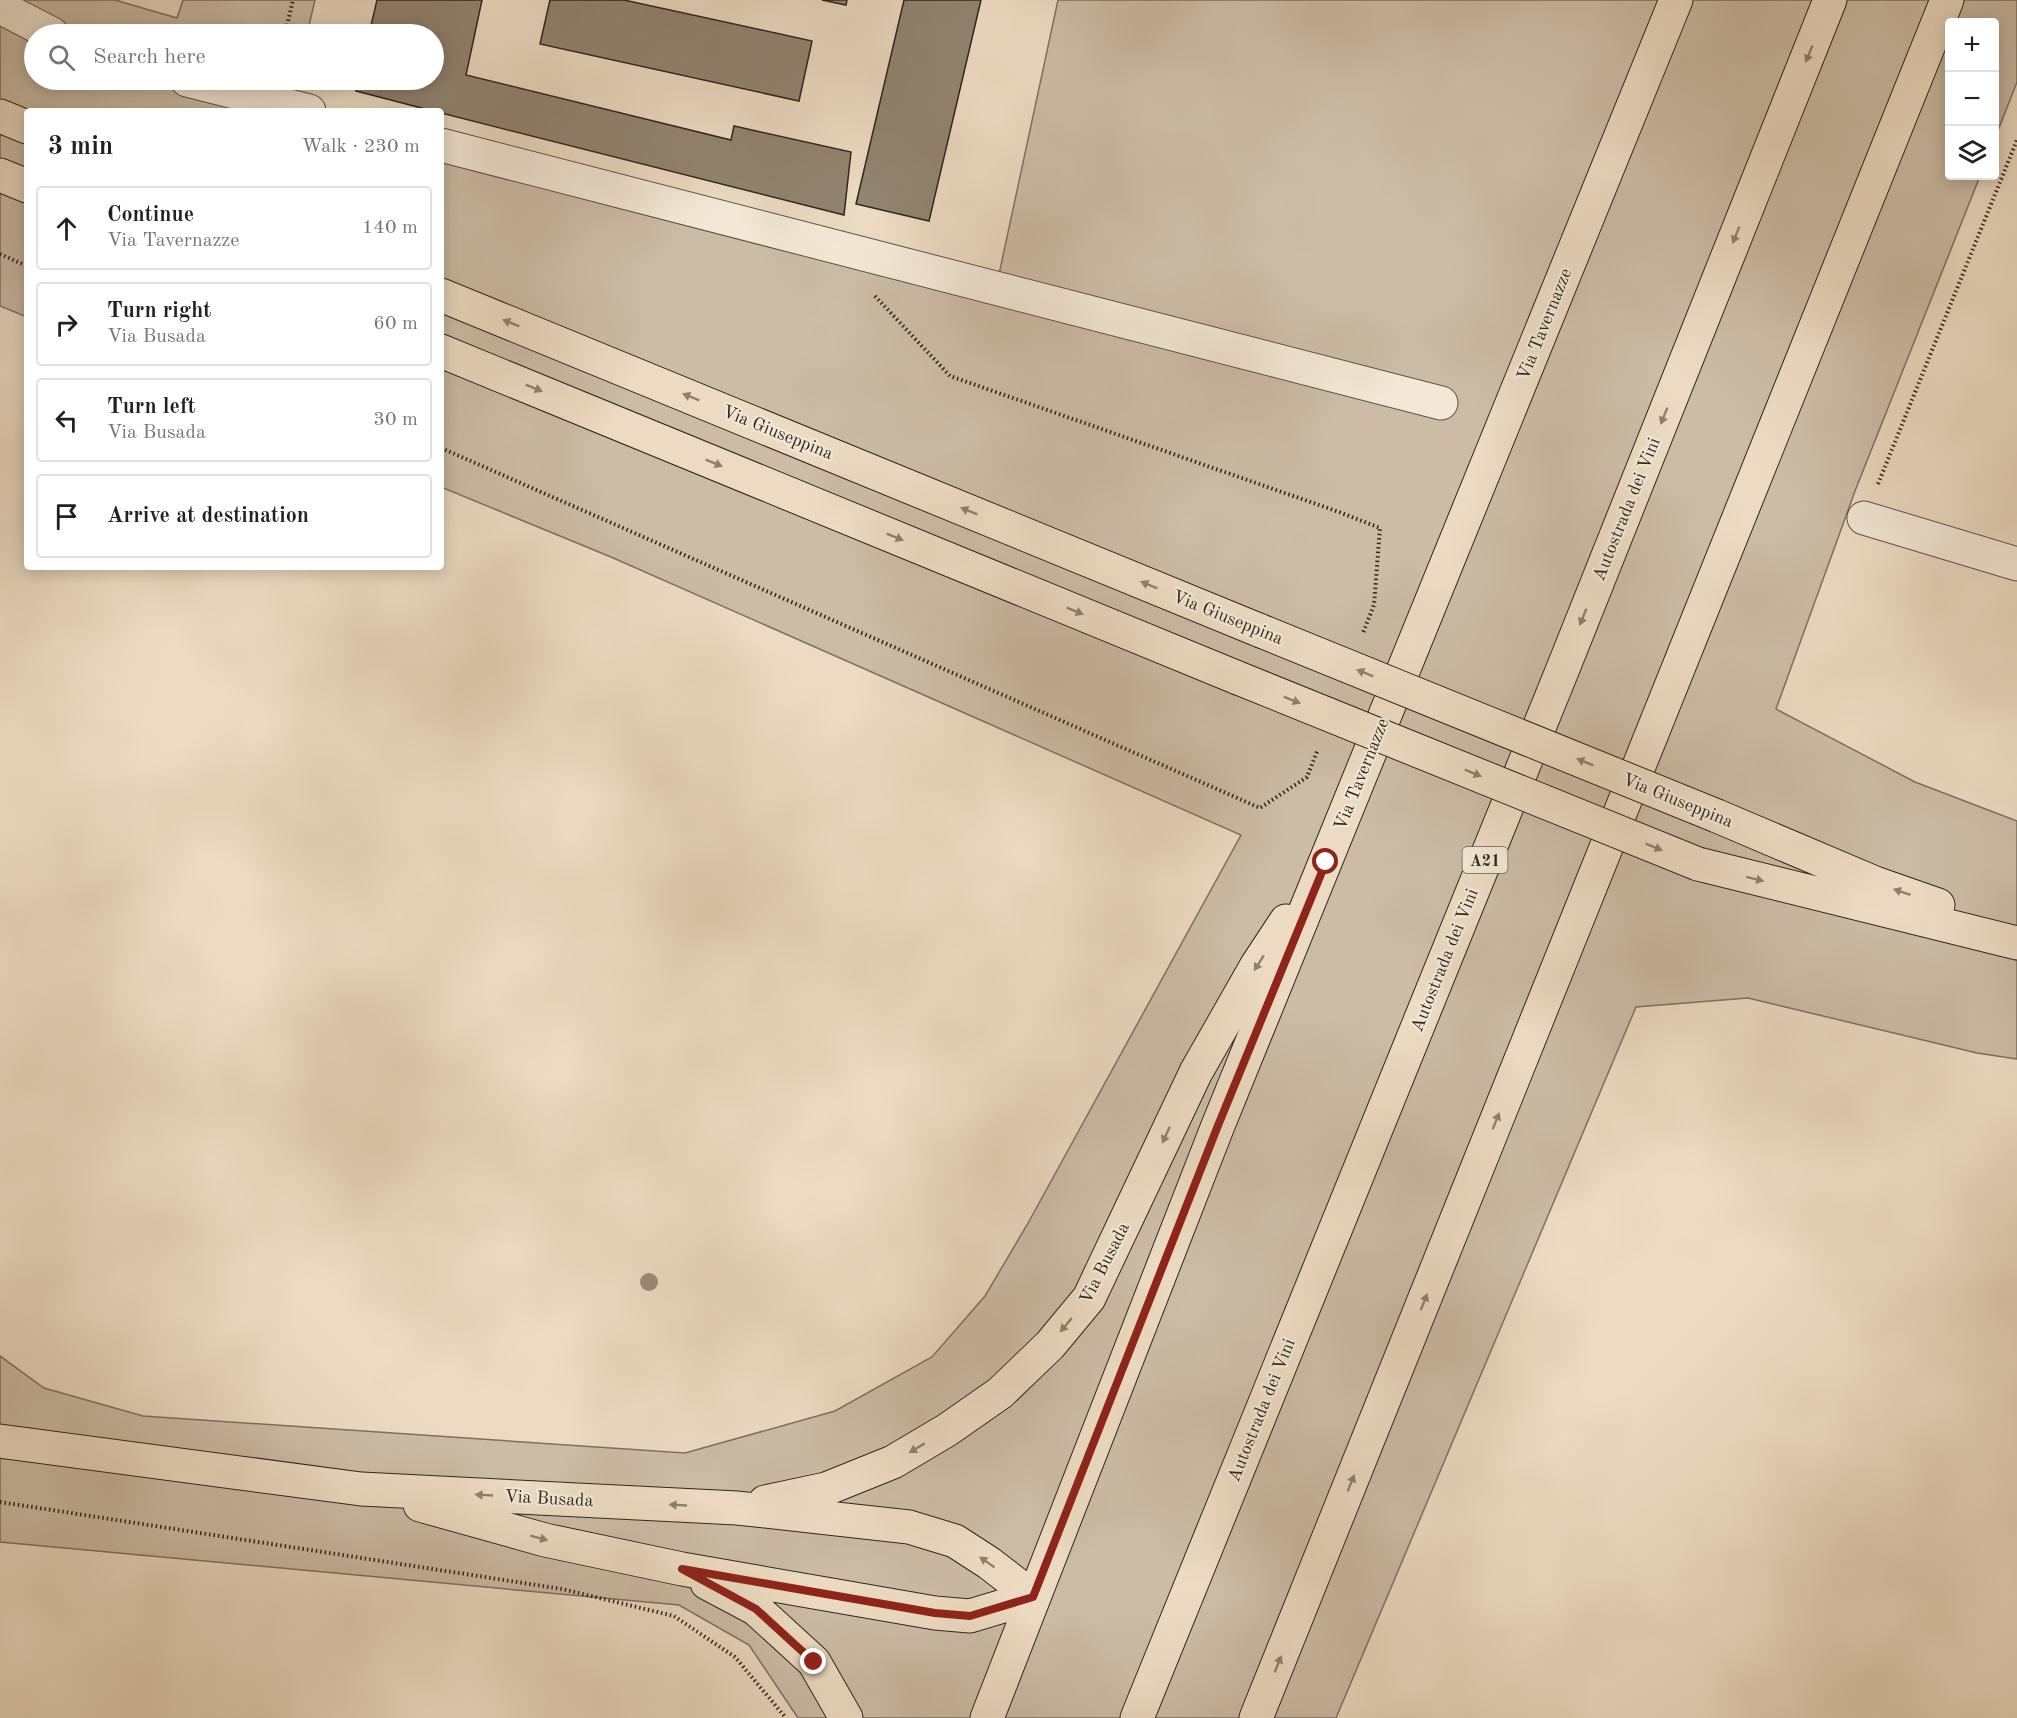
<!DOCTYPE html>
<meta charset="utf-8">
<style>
body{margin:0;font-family:"Old Standard TT",serif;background:#f2f2f2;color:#202124}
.controls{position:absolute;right:18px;top:18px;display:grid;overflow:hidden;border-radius:6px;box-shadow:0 3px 15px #0003}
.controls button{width:54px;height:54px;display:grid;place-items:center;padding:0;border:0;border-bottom:2px solid #e0e0e0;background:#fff;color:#202124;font:30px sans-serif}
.stop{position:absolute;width:18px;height:18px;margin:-14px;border:4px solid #8f2418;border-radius:50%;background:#fff}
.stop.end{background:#8f2418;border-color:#fff;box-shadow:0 2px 6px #0008}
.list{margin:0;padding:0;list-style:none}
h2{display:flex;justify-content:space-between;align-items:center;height:78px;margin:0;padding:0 24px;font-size:26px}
h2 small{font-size:20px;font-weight:400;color:#757577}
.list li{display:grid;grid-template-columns:39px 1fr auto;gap:18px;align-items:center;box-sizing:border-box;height:84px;margin:0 12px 12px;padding:0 12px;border:2px solid #e0e0e0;border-radius:6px}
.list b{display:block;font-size:22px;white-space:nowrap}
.list p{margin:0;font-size:20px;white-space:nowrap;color:#757577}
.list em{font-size:20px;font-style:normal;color:#757577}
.icon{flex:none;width:33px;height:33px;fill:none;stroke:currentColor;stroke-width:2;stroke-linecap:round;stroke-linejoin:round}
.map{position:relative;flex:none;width:2017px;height:1718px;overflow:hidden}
.search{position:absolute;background:#fff;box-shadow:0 3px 15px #0003;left:24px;top:24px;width:420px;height:66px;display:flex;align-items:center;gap:15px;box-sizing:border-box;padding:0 21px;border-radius:33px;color:#757577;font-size:22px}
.panel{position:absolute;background:#fff;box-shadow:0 3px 15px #0003;left:24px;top:108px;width:420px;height:462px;border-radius:6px}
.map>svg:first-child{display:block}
.green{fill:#ccbca6;stroke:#7e7160;stroke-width:1.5}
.building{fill:#918472;stroke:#2f261b;stroke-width:1.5}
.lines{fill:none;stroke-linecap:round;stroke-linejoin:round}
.minor-casing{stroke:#5e5345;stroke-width:35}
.major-casing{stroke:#2f261b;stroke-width:35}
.highway-casing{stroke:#2f261b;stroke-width:35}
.path{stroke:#2f261b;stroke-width:4;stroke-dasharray:1.5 3;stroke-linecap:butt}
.minor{stroke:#f3e8d7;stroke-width:33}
.major{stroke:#ecdbc2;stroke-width:33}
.highway{stroke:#ecdbc2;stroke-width:33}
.major-bridge-casing{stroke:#2f261b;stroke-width:35;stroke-linecap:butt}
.major-bridge{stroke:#ecdbc2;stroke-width:33}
.tree{fill:#9a8c79}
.oneway{fill:#8e806e}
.route{stroke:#8f2418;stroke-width:8}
.labels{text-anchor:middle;stroke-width:4.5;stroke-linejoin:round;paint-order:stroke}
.shield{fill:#f3e8d7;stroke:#6a6053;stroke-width:1.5}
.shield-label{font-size:16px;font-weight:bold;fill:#2f261b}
.street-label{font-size:18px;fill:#2f261b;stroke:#f3e8d7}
</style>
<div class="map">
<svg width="2017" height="1718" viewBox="0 0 2017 1718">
<rect width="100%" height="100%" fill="#ecdbc2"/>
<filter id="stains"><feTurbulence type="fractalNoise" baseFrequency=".00333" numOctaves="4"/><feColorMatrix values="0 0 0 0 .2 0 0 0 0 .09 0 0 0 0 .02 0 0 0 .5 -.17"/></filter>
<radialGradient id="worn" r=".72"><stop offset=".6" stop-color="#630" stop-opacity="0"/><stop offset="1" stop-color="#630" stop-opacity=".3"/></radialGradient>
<path class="green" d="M 0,0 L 115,0 L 177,18 L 183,0 L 315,0 L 307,34 L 34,34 L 34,80 L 297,80 L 292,103 L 323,111 L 27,111 L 27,317 L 0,306 Z
M 1058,0 L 2017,0 L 2017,82 L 1995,138 L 1994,22 L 1950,22 L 1950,176 L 1980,176 L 1855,491 L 1776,709 L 1915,782 L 2017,821 L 2017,1059 L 1977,1053 L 1748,998 L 1636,1007 L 1336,1718 L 798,1718 L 749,1645 L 679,1605 L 0,1542 L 0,1356 L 44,1388 L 143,1416 L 685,1453 L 835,1411 L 932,1357 L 985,1296 L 1027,1225 L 1241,835 L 611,557 L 441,487 L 441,141 L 998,279 Z"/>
<path class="building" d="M 377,0 L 482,0 L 466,75 L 731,140 L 734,126 L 851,152 L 844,215 L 441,113 L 441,111 L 433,111 L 356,91 L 359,80 L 434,80 L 434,34 L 369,34 Z
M 550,0 L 624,0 L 812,41 L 799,101 L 540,44 Z
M 822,0 L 847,0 L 846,5 Z
M 904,0 L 981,0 L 929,221 L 856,204 Z"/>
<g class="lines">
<defs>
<path id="minor" d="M 0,7 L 52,34
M 187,80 L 309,111
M 441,145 L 1441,403
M 1864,518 L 2017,564"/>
<path id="major" d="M 0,116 L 27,127
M 0,175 L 27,186
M 441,295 L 1261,631
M 441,351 L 1238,678
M 1717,816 L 1875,883 L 1938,905
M 1698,864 L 2017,943
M 0,1441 L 361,1489 L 737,1508 L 909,1527 L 955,1541 L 989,1563 L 1033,1597
M 765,1502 L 826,1489 L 893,1462 L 947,1430 L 1000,1393 L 1050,1345 L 1089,1298 L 1196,1072 L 1257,965 L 1286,921
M 420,1505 L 545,1540 L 682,1569 L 935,1613 L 970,1616 L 1033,1597
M 707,1583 L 756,1609 L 814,1662 L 846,1718
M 987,1718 L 1217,1128 L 1676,0"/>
<path id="highway" d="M 1137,1718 L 1562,671 L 1830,0
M 1256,1718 L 1947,0"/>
</defs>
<use href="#minor" class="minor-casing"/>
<use href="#major" class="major-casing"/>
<use href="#highway" class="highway-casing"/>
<path class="path" d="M 285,34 L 293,0
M 0,254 L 27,266
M 875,296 L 950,376 L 1339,512 L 1380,528 L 1374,605 L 1363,633
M 441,448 L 1260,808 L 1307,777 L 1318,749
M 1878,484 L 2017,140
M 0,1502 L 562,1589 L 674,1616 L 735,1657 L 786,1718"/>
<use href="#minor" class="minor"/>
<use href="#major" class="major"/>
<use href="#highway" class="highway"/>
<defs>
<path id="major-bridge" d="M 1261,631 L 1717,816
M 1238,678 L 1698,864"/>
</defs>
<use href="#major-bridge" class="major-bridge-casing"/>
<use href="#major-bridge" class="major-bridge"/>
</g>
<circle class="tree" cx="649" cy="1282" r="9"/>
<defs><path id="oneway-solid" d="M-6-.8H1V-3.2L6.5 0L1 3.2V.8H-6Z" transform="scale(1.5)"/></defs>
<g class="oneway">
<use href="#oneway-solid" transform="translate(1809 54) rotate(112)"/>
<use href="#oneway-solid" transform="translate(1736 235) rotate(112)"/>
<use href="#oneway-solid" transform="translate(511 323) rotate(-158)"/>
<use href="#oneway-solid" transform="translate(534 388) rotate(22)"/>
<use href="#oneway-solid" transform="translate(691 397) rotate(-158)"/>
<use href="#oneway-solid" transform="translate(1664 416) rotate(112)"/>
<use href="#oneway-solid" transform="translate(714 463) rotate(22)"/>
<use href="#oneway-solid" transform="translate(969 511) rotate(-158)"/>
<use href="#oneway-solid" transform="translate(895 537) rotate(22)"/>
<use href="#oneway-solid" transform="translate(1149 585) rotate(-158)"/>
<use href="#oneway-solid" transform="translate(1075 611) rotate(22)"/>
<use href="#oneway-solid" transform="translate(1583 617) rotate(112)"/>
<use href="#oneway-solid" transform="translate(1365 673) rotate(-158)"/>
<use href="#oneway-solid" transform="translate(1292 700) rotate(22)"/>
<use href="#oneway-solid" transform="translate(1585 762) rotate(-158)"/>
<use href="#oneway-solid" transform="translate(1473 773) rotate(22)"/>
<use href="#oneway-solid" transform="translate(1654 847) rotate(22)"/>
<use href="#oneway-solid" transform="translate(1755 879) rotate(14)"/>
<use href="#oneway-solid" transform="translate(1902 892) rotate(-161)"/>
<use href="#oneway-solid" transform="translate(1259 963) rotate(122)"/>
<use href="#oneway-solid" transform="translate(1496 1121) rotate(-68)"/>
<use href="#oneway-solid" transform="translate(1166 1135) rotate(115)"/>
<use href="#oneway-solid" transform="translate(1424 1302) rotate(-68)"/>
<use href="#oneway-solid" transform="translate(1066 1325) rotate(130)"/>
<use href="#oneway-solid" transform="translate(917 1448) rotate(149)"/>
<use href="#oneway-solid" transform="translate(1351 1483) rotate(-68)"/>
<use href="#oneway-solid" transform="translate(484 1495) rotate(-177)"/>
<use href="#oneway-solid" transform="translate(678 1505) rotate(-177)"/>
<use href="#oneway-solid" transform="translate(539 1538) rotate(15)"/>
<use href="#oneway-solid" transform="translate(987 1562) rotate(-145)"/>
<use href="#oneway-solid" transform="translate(1278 1664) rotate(-68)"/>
</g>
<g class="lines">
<path class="route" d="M 814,1662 L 756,1609 L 682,1569 L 935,1613 L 970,1616 L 1033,1597 L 1217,1128 L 1326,862"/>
</g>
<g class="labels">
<rect class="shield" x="1462.5" y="847" width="45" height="26" rx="4.5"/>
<g class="shield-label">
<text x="1485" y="866">A21</text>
</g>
<g class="street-label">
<text transform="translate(1544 324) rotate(-68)" y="6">Via Tavernazze</text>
<text transform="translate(778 432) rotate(22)" y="6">Via Giuseppina</text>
<text transform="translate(1626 509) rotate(-68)" y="6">Autostrada dei Vini</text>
<text transform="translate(1228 617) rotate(22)" y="6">Via Giuseppina</text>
<text transform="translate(1361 774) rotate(-68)" y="6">Via Tavernazze</text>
<text transform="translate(1678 800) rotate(22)" y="6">Via Giuseppina</text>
<text transform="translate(1444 960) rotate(-68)" y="6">Autostrada dei Vini</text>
<text transform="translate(1104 1263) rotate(-63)" y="6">Via Busada</text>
<text transform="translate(1261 1410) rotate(-68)" y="6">Autostrada dei Vini</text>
<text transform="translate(549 1498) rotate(3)" y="6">Via Busada</text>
</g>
</g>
<rect width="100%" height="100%" filter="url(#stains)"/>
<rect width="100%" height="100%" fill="url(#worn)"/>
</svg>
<div class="controls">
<button>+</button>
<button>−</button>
<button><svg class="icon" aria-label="layers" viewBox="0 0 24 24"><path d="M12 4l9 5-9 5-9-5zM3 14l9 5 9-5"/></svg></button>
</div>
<div class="stop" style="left:1326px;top:862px"></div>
<div class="stop end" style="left:814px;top:1662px"></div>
<div class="search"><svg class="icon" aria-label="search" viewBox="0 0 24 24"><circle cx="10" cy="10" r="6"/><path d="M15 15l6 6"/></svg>Search here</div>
<section class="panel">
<h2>3 min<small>Walk · 230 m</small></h2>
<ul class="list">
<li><svg class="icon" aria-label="ahead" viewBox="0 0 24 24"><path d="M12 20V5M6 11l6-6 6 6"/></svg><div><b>Continue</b><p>Via Tavernazze</p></div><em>140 m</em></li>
<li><svg class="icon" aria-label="right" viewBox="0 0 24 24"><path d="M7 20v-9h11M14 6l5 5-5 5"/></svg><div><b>Turn right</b><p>Via Busada</p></div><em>60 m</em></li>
<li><svg class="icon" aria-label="left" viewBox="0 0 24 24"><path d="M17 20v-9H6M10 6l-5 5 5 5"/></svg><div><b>Turn left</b><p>Via Busada</p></div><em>30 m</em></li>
<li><svg class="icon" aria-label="arrive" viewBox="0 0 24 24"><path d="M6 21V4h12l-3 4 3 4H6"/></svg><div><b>Arrive at destination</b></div></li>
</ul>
</section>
</div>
